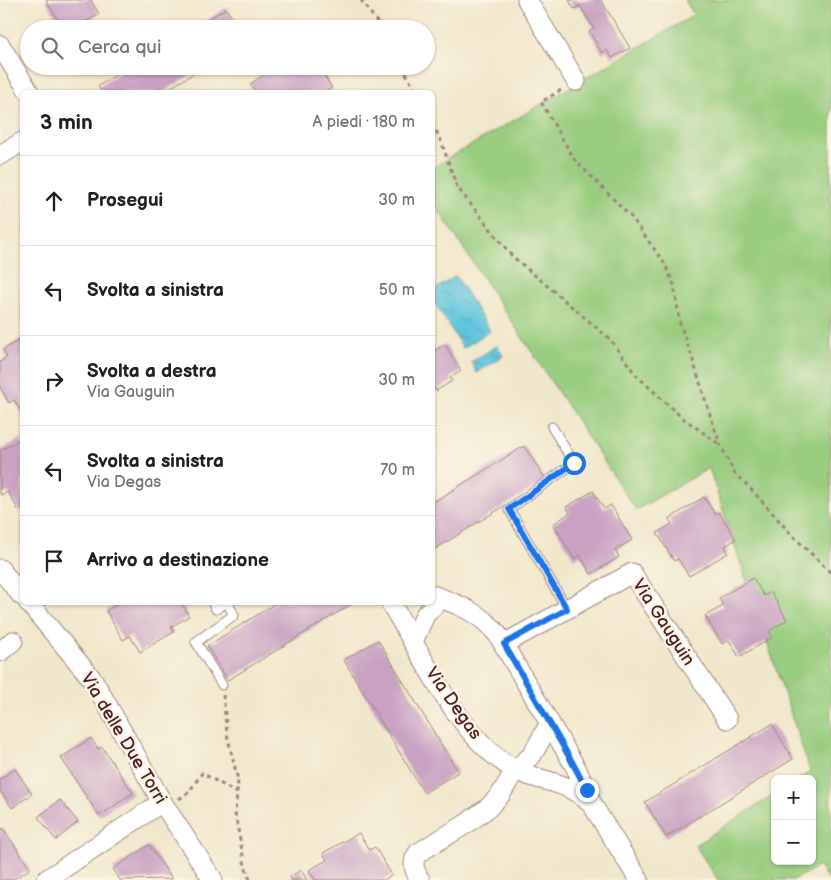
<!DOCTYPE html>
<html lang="it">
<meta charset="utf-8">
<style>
body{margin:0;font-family:"Balsamiq Sans",sans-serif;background:#f6f6f6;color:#202124}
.controls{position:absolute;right:15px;bottom:15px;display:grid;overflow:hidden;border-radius:8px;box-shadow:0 1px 4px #0004}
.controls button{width:45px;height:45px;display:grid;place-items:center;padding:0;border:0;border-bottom:1px solid #e0e0e0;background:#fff;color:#202124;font:25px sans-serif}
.stop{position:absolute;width:15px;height:15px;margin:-11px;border:4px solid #1a73e8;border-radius:50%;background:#fff}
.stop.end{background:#1a73e8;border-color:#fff;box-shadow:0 1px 5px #0008}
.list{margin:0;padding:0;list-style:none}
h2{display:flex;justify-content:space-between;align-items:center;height:65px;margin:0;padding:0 20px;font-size:21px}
h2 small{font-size:16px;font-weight:400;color:#757577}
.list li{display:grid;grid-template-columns:32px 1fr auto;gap:15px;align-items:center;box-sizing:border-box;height:90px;padding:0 20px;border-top:1px solid #e0e0e0}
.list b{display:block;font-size:19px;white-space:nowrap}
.list p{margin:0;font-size:16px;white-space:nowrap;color:#757577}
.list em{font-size:16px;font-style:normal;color:#757577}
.icon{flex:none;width:28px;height:28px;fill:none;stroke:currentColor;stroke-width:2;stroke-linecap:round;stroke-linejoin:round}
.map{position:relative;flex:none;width:831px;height:880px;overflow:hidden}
.search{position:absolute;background:#fff;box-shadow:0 1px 4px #0004;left:20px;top:20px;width:415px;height:55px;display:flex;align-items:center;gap:12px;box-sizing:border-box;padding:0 18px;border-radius:28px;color:#757577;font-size:19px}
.panel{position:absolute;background:#fff;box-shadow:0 1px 4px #0004;left:20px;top:90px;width:415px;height:515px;border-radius:8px}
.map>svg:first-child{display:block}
.green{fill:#99ce80;stroke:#727656}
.water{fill:url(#water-ripples);stroke:#547284}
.building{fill:#caa1c3}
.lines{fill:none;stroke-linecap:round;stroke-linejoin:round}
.lane-casing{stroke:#9e837a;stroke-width:11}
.street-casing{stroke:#9e837a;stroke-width:21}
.path{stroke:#9e837a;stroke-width:3;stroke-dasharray:4 4;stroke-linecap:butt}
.lane{stroke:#fff;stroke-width:9}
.street{stroke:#fff;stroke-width:19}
.route{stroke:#1a73e8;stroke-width:6}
.labels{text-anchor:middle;stroke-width:5;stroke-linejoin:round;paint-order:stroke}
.street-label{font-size:18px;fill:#4a1f2b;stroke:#fcf5e5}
</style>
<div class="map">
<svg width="831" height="880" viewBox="0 0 831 880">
<defs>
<pattern id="water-ripples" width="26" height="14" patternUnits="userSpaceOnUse" patternTransform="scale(1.25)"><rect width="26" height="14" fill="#5fc5dd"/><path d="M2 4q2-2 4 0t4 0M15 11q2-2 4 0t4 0" fill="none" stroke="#509fb3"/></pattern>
</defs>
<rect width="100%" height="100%" fill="#fcf5e5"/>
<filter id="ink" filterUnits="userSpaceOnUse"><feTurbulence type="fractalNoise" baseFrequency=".02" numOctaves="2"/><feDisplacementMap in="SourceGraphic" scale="10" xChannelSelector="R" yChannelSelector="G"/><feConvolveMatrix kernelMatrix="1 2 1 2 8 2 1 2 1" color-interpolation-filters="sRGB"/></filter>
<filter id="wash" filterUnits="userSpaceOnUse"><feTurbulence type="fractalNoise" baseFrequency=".0096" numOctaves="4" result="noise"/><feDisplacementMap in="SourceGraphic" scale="20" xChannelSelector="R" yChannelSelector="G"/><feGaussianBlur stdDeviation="1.12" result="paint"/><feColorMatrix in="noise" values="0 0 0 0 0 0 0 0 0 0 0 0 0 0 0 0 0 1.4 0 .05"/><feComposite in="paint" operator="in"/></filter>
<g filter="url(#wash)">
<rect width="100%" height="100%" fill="#f1e7ca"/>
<path class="green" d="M 685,0 L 831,0 L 831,880 L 828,880 L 819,866 L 793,880 L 718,880 L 695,845 L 775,794 L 775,861 L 812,861 L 812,779 L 799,779 L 810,771 L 709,468 L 636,510 L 433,202 L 432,168 L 694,15 Z"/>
<path class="water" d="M 456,276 L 490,331 L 463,348 L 433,300 L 433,291 Z
M 497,346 L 503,356 L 477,373 L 471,362 Z"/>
<g id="blocks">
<path class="building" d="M 46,0 L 91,0 L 99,14 L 74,29 L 63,29 Z
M 569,0 L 601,0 L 630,48 L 612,58 L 607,50 L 602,53 L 589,31 L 594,28 L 580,6 L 574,9 Z
M 226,8 L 239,29 L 192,29 Z
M 131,66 L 206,66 L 163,92 L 102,92 L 98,86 Z
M 265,66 L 318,66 L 332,88 L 325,92 L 255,92 L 250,84 L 268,72 Z
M 22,338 L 22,413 L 14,400 L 9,403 L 0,387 L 0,362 L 7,357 L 3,350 Z
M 445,344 L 461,371 L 450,378 L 452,381 L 436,391 L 432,385 L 432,352 Z
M 22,438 L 22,509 L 19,511 L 8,492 L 1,495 L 0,493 L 0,459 L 1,458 L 0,451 Z
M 524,446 L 546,480 L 432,551 L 432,503 Z
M 593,491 L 604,509 L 611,505 L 632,540 L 615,550 L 619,557 L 591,574 L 580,555 L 574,559 L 553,524 L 570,513 L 566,507 Z
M 704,497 L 715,514 L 719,512 L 736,539 L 725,546 L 728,553 L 689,576 L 678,559 L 674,561 L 657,533 L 672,524 L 669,519 Z
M 753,578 L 764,596 L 771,592 L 787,620 L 769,631 L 773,637 L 739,657 L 729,640 L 722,644 L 705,616 L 723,606 L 719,598 Z
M 120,602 L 181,602 L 189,616 L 171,627 L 174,632 L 140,652 L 130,636 L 123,640 L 106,611 Z
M 278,602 L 355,602 L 228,680 L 207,646 Z
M 378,640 L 458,772 L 424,793 L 344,660 Z
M 772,724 L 793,759 L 666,837 L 645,802 Z
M 91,738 L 98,749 L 102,747 L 133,793 L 99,816 L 61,758 Z
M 15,769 L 32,794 L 12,808 L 0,790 L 0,779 Z
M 60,800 L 78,822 L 56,840 L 38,817 Z
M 3,828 L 30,869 L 12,880 L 0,880 L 0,830 Z
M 359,833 L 369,850 L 375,847 L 392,875 L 384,880 L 315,880 L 309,870 L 327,860 L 323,853 Z
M 149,845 L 172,879 L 120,880 L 113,869 Z
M 301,870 L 307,880 L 292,880 L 290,877 Z"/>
</g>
</g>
<g filter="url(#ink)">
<use href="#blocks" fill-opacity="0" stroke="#9e837a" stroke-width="1"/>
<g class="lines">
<defs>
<path id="lane" d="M 552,427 L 574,463 L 509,509 L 567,609
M 212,602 L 216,609 L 227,602
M 222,685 L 196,642 L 234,615 L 227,602"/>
<path id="street" d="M 527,0 L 576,81
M 0,45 L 29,92
M 0,155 L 22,142
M 0,569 L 22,596
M 432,595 C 458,604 481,613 498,635 L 576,768 L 593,806 L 639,880
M 28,602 L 93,680 L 162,802 L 213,880
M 390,602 C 422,654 456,733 509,766 C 537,784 565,777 591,804
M 413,642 L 425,615 L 441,598
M 504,644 L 632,573 L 727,719
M 0,652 L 13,641
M 46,880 L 162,802
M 420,880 C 414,870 411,863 418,853 L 466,824 L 489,807 L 501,794 L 515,770 L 532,755 L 550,723"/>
</defs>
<use href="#lane" class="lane-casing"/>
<use href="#street" class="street-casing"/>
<path class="path" d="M 361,0 L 382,29
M 402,66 L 416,92
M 561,90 L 541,102 L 574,159 L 631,217 L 665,264 L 674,285 L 680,324 L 691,354 L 710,415 L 720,444 L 735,474 L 750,488 L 791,534 L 831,573
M 432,124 L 440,138 L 457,187 L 512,256 L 610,339 L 636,375 L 680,416 L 719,444
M 223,695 L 227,734 L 238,780 L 237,793
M 179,799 L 189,792 L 202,773 L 237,793 L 235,814 L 245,866 L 250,880"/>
<use href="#lane" class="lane"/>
<use href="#street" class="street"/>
</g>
</g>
<g class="lines" filter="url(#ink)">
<path class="route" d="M 574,463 L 509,509 L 567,609 L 504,644 L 571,760 L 587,790"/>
</g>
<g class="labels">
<g class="street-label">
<text transform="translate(664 622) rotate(57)" y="6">Via Gauguin</text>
<text transform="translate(454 703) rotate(55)" y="6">Via Degas</text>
<text transform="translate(124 738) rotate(59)" y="6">Via delle Due Torri</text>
</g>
</g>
</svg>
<div class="controls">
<button>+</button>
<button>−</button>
</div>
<div class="stop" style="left:574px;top:463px"></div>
<div class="stop end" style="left:587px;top:790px"></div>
<div class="search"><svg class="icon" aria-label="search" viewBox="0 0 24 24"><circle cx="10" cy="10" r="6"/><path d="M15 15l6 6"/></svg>Cerca qui</div>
<section class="panel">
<h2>3 min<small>A piedi · 180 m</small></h2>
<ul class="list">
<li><svg class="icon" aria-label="ahead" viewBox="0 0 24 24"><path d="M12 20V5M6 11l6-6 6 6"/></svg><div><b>Prosegui</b></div><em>30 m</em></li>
<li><svg class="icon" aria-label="left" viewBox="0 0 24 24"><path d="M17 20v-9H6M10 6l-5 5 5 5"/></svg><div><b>Svolta a sinistra</b></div><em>50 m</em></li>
<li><svg class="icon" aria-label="right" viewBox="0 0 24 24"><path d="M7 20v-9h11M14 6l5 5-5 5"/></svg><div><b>Svolta a destra</b><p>Via Gauguin</p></div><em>30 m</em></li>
<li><svg class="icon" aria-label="left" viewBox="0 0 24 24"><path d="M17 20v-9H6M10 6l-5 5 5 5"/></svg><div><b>Svolta a sinistra</b><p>Via Degas</p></div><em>70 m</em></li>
<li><svg class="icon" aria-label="arrive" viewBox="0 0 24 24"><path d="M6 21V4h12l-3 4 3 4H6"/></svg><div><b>Arrivo a destinazione</b></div></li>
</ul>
</section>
</div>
